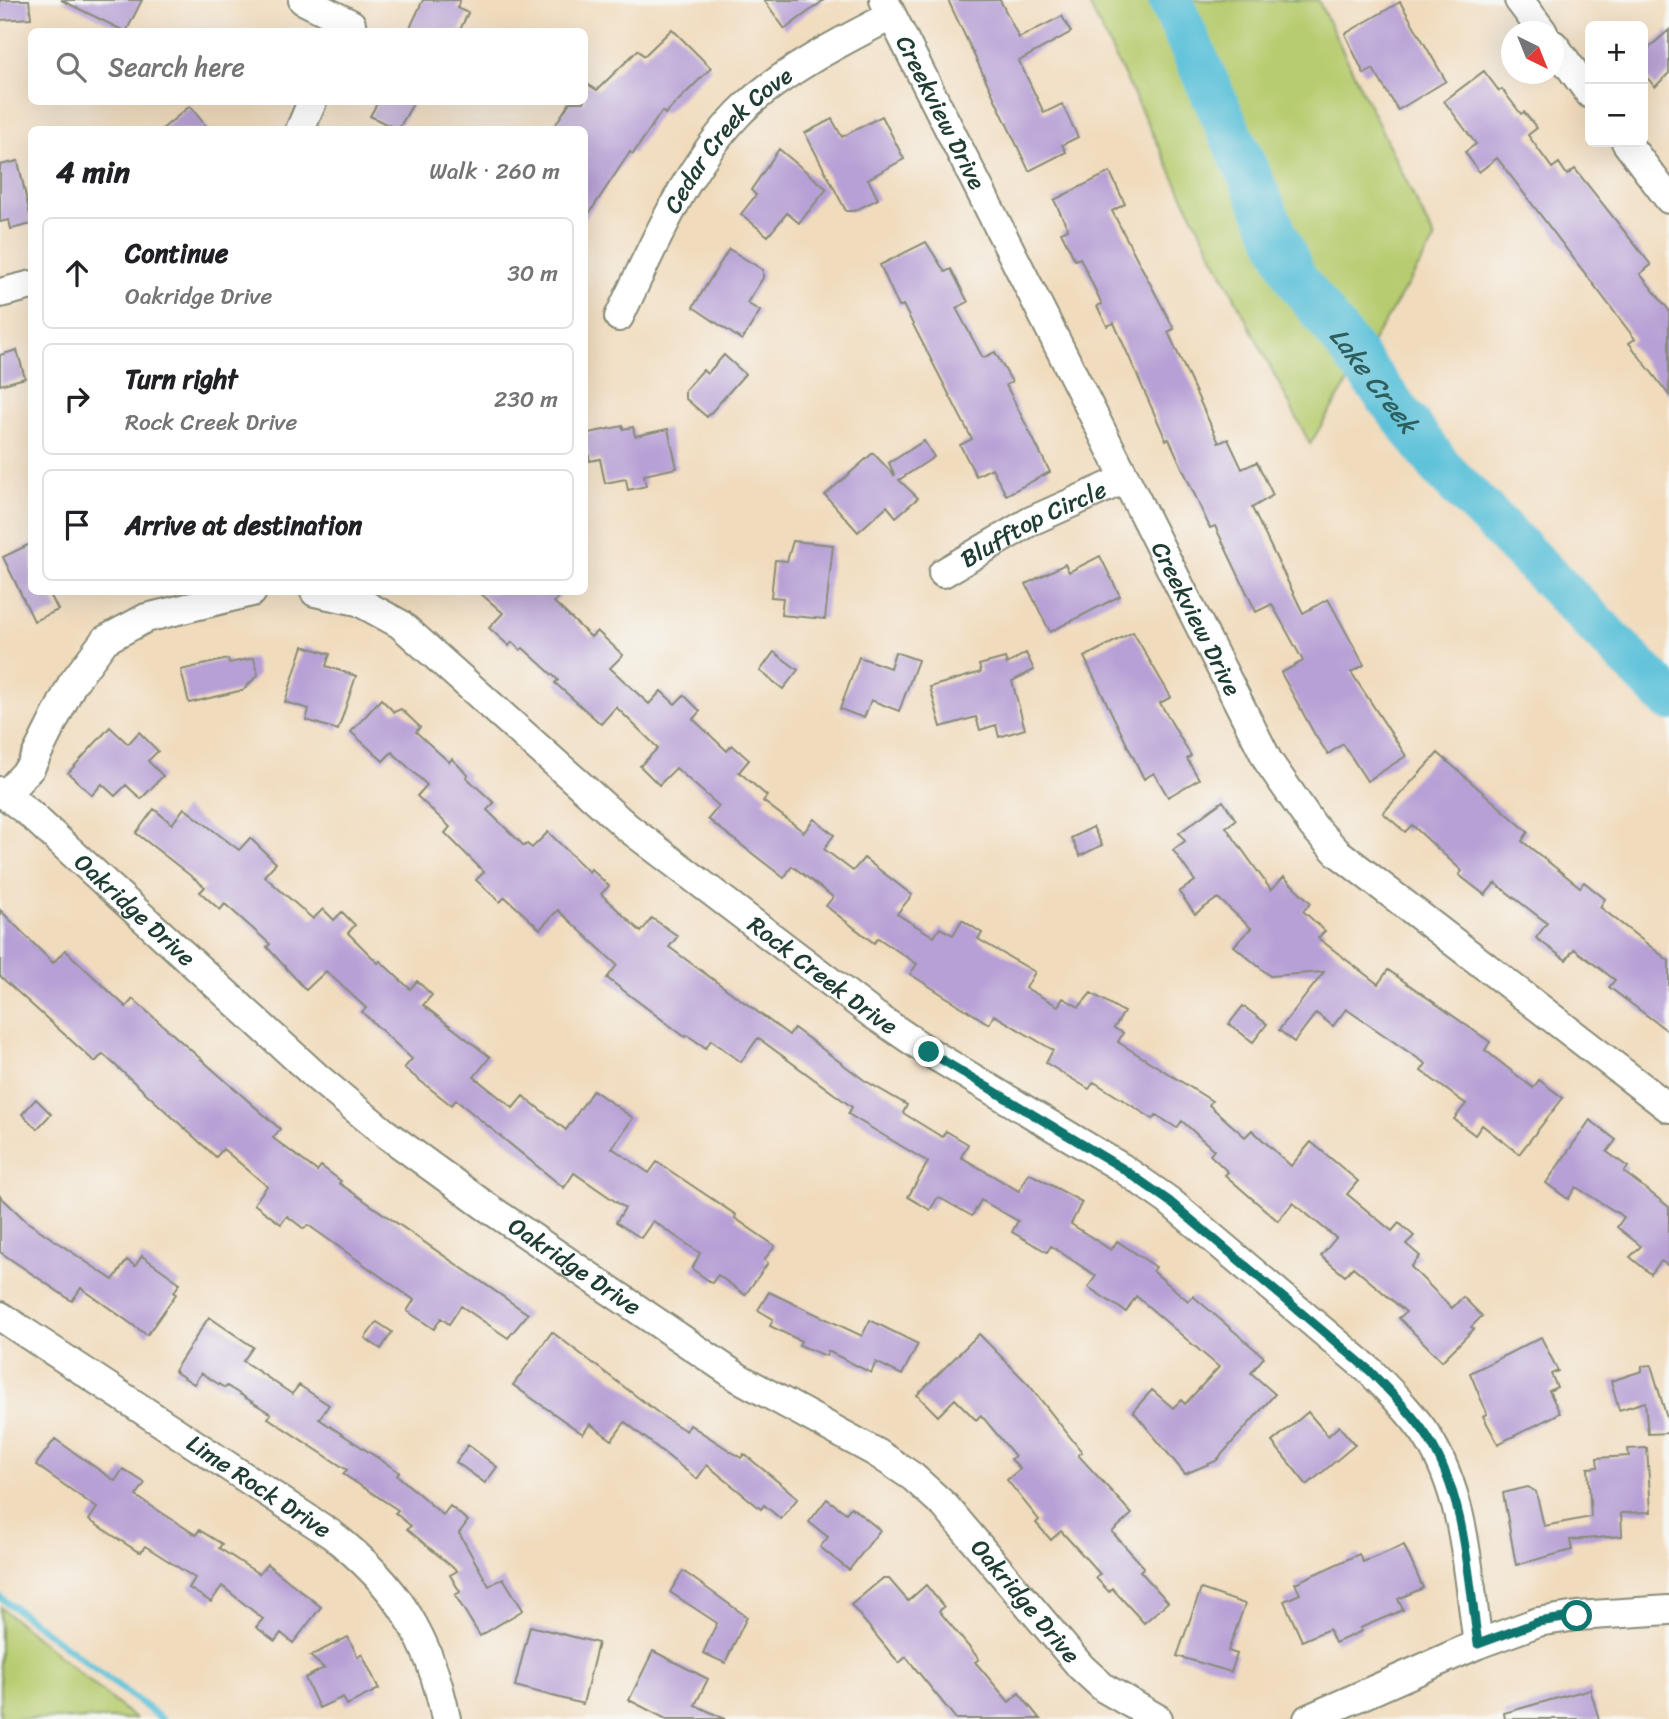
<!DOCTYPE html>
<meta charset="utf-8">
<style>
body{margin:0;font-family:Sriracha,sans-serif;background:#f2f2f2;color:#202124}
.controls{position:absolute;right:21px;top:21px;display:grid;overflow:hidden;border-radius:10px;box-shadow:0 7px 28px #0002}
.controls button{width:63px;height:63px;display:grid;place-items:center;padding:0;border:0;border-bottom:2px solid #e0e0e0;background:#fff;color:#202124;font:35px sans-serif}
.compass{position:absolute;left:1501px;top:21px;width:63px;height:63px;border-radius:50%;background:#fff;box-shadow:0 7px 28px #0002;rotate:137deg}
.stop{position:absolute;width:21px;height:21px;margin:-16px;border:5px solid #0f766e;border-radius:50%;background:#fff}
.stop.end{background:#0f766e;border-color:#fff;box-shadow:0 2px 7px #0008}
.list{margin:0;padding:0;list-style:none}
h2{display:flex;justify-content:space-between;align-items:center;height:91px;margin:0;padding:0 28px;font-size:30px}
h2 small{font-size:23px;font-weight:400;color:#757577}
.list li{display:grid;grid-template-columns:46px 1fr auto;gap:21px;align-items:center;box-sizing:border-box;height:112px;margin:0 14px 14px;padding:0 14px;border:2px solid #e0e0e0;border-radius:10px}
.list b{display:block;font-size:26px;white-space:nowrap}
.list p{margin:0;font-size:23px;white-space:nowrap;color:#757577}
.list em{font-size:23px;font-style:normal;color:#757577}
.icon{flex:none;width:38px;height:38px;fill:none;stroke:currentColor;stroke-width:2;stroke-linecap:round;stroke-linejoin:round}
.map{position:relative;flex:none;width:1669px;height:1719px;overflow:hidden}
.search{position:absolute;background:#fff;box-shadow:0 7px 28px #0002;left:28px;top:28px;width:560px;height:77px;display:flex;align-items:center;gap:18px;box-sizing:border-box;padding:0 24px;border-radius:10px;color:#757577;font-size:26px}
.panel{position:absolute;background:#fff;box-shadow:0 7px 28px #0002;left:28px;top:126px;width:560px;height:469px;border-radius:10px}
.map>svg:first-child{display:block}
.green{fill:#b7cc70;stroke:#6b8452;stroke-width:2}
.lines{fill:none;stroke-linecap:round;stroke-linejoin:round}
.stream{stroke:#5bc1d9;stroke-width:7}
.river{stroke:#5bc1d9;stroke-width:44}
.building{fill:#b7a0d5}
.minor-casing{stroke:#888c78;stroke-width:32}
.minor{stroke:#fff;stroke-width:28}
.route{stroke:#0f766e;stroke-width:9}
.labels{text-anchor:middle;stroke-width:5;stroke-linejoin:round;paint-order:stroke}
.street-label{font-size:24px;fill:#1f3d34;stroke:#f6f6f2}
.water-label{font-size:26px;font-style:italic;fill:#2e5e5d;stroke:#f6f6f2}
</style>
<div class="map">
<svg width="1669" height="1719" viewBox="0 0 1669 1719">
<rect width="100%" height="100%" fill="#f6f6f2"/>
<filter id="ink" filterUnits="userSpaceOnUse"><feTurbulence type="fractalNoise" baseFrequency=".0143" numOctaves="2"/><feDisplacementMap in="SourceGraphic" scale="14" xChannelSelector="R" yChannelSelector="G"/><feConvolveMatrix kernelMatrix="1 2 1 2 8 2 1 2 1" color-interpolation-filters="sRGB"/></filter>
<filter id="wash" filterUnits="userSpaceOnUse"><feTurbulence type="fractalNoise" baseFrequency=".00686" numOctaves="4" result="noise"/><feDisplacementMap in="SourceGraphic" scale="28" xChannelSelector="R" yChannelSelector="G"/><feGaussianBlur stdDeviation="1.57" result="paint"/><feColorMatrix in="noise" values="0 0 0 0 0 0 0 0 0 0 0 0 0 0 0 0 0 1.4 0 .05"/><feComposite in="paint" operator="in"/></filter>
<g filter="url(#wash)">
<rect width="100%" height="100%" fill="#f1dbbd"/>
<path class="green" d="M 1087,0 L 1318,0 L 1435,240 L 1310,444 L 1194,218 Z
M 0,1607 L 135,1719 L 0,1719 Z"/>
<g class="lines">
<path class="stream" d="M 0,1597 L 162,1719"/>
<path class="river" id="s1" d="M 1170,0 L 1296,279 L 1444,471 L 1669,699"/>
</g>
<g id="blocks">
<path class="building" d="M 0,0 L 29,0 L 31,18 L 0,20 Z
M 61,0 L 142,0 L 126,32 Z
M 423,0 L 460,0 L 457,8 L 468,13 L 459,32 L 408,32 Z
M 764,0 L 824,0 L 785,29 Z
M 948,0 L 1000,0 L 1019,38 L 1062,16 L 1071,32 L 1019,61 L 1044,113 L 1062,104 L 1078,137 L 1062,145 L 1066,152 L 1029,171 Z
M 1400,2 L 1446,81 L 1398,110 L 1373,69 L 1364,74 L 1345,34 Z
M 672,29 L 711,68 L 665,114 L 662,111 L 633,154 L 630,152 L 584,221 L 584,130 L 552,130 L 570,102 L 584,102 L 584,82 L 597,90 L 638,50 L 644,56 Z
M 1669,30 L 1669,73 L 1655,87 L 1643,73 L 1643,53 Z
M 1484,71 L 1499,91 L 1502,89 L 1521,114 L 1524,112 L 1537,128 L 1528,135 L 1552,168 L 1559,163 L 1567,175 L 1575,169 L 1651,265 L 1640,274 L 1669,310 L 1669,395 L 1629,343 L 1635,339 L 1497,158 L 1479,172 L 1465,152 L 1476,144 L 1444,101 Z
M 378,102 L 414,102 L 398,130 L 370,116 Z
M 190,106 L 209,130 L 161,130 Z
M 882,116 L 904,159 L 868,179 L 878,199 L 854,211 L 846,211 L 805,133 L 832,119 L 842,137 Z
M 779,149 L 827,189 L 799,223 L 787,213 L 768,236 L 741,214 L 756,195 L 751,190 Z
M 18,161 L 32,224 L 11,229 L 9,220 L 0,222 L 0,165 Z
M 1110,172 L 1125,204 L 1112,211 L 1174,329 L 1168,332 L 1219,443 L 1228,439 L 1242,469 L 1257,462 L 1273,495 L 1252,508 L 1303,613 L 1328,599 L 1364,665 L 1351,672 L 1406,756 L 1367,781 L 1343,744 L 1328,754 L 1315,735 L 1281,673 L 1303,661 L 1272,604 L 1256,612 L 1215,526 L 1210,528 L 1169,439 L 1166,440 L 1114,323 L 1107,326 L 1097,306 L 1102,304 L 1080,258 L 1075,260 L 1061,232 L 1068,229 L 1054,200 Z
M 926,242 L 945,272 L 951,269 L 968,302 L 956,308 L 983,358 L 995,352 L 1012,382 L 1006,385 L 1050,472 L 1006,495 L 992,468 L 976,476 L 960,445 L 972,439 L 903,305 L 899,307 L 880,265 Z
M 729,249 L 763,270 L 763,278 L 747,303 L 760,311 L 742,340 L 693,307 Z
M 17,350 L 25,378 L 0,385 L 0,355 Z
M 724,355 L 745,374 L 707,417 L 685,398 L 685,390 L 703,370 L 707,374 Z
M 623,426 L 623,429 L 633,427 L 635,436 L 668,429 L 677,468 L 644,475 L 646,486 L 628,490 L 626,479 L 605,483 L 600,459 L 590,461 L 584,434 Z
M 924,441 L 934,457 L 899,480 L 918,498 L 896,517 L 887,506 L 858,532 L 825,495 L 873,453 L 895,476 L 889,463 Z
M 793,541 L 833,545 L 825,619 L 781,615 L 783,598 L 771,597 L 775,560 L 787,561 Z
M 32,543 L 32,592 L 49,592 L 58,610 L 34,621 L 3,557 Z
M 1100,556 L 1120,596 L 1050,632 L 1026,584 L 1065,564 L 1069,572 Z
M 479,592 L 564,592 L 554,602 L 591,637 L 597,631 L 623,655 L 610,668 L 649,704 L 661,691 L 675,704 L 684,695 L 700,711 L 693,719 L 727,751 L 732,745 L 749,760 L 739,772 L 767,796 L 763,801 L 804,832 L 814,819 L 834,835 L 824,849 L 853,871 L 864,858 L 912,895 L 897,914 L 934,937 L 940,928 L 953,935 L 962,920 L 982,933 L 978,939 L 1035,972 L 1026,988 L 1058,1006 L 1063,998 L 1079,1007 L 1091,993 L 1124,1012 L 1114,1028 L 1123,1033 L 1118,1042 L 1212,1101 L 1209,1105 L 1245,1137 L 1252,1130 L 1291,1166 L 1311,1142 L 1358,1181 L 1347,1194 L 1392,1231 L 1399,1223 L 1414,1236 L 1406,1244 L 1420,1256 L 1411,1267 L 1452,1308 L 1463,1297 L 1482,1316 L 1471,1327 L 1474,1329 L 1442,1361 L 1399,1318 L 1406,1312 L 1353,1267 L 1345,1276 L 1321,1256 L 1336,1238 L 1293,1203 L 1278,1221 L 1225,1175 L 1228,1172 L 1210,1155 L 1214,1150 L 1182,1121 L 1177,1128 L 1156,1115 L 1153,1119 L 1094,1082 L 1089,1089 L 1046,1063 L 1053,1050 L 994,1015 L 989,1024 L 910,974 L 917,964 L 878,938 L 874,943 L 826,906 L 833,897 L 792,866 L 784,878 L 708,819 L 719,806 L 676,768 L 659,785 L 640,766 L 658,748 L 616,707 L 601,724 L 555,683 L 558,680 L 523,648 L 520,650 L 512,642 L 509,646 L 489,628 L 503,613 Z
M 1133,632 L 1171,697 L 1160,703 L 1191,756 L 1187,759 L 1199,779 L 1168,797 L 1154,773 L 1144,779 L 1084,657 Z
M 303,646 L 330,654 L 326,666 L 356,676 L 338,730 L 306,720 L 309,709 L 285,702 Z
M 774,652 L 798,670 L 783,689 L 760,671 Z
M 895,652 L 918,660 L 899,711 L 871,700 L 864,718 L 840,709 L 859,657 L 890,668 Z
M 1026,653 L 1034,670 L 1012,681 L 1025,729 L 999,737 L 996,725 L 980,730 L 976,717 L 941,727 L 930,687 L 981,672 L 979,665 L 1005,658 L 1007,664 Z
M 254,658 L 258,675 L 243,690 L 189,703 L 181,670 L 228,659 L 229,663 Z
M 381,699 L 394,712 L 401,709 L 420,727 L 416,732 L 449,762 L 452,759 L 468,775 L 466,777 L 494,803 L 487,810 L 524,846 L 527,844 L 532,848 L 548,832 L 589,872 L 591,869 L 609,886 L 601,894 L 641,932 L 652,918 L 678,936 L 669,947 L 789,1035 L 794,1028 L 864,1080 L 907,1105 L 903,1113 L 942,1137 L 946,1131 L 968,1144 L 961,1157 L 1019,1191 L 1029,1173 L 1082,1202 L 1071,1224 L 1111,1250 L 1117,1241 L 1156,1267 L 1153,1271 L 1188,1301 L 1193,1296 L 1264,1357 L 1251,1373 L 1275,1394 L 1216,1461 L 1185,1474 L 1133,1411 L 1152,1390 L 1173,1408 L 1181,1400 L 1185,1404 L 1219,1367 L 1136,1296 L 1126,1312 L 1088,1287 L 1096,1276 L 1051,1246 L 1047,1252 L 1012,1232 L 1018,1221 L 981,1200 L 972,1216 L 938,1197 L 930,1210 L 908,1197 L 928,1162 L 848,1114 L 852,1107 L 758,1038 L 741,1062 L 711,1040 L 706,1048 L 687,1035 L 685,1037 L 607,978 L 617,965 L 558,910 L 540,929 L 505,897 L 500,902 L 476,880 L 484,872 L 445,833 L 450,827 L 417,796 L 427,785 L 392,752 L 383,761 L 351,732 Z
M 110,727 L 128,744 L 139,732 L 158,751 L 148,761 L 163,776 L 141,799 L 126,785 L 115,796 L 102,784 L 92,795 L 68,773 Z
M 1438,753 L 1528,832 L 1522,841 L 1580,887 L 1584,882 L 1605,899 L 1600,907 L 1669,961 L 1669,1032 L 1609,987 L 1615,980 L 1574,949 L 1566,960 L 1536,938 L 1547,923 L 1495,883 L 1485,895 L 1459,875 L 1462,871 L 1412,825 L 1405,832 L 1383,813 Z
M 1223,801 L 1236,820 L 1226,827 L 1271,890 L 1284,877 L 1311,903 L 1303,911 L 1325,931 L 1318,938 L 1378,984 L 1388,970 L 1490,1042 L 1485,1050 L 1533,1088 L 1539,1080 L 1563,1098 L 1519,1154 L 1482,1125 L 1475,1135 L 1454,1119 L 1466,1104 L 1421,1071 L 1426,1064 L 1346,1009 L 1333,1026 L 1316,1013 L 1294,1042 L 1279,1030 L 1324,972 L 1270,976 L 1234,946 L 1251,928 L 1218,898 L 1195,914 L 1179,892 L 1195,881 L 1173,850 L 1185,841 L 1179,833 Z
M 184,808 L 239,850 L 250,838 L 276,863 L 264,876 L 313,919 L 323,909 L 334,920 L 342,912 L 355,925 L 348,933 L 378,963 L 380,961 L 410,989 L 417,981 L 432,995 L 423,1005 L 490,1057 L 474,1077 L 513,1108 L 523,1096 L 566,1130 L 593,1090 L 633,1118 L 612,1148 L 649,1173 L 657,1162 L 736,1215 L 735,1218 L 775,1246 L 764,1260 L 768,1263 L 745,1295 L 718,1275 L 712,1283 L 692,1269 L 700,1253 L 653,1221 L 641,1238 L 616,1222 L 625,1208 L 574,1173 L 564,1188 L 456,1100 L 451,1105 L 404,1068 L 412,1059 L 362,1012 L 366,1008 L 326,971 L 306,990 L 267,947 L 270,944 L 225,904 L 220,910 L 200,892 L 205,887 L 136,833 L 154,809 L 172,824 Z
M 1093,827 L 1102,845 L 1080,856 L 1071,838 Z
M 0,910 L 53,963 L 65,950 L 126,1007 L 133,999 L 280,1129 L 273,1138 L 317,1171 L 321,1166 L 341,1181 L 339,1183 L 528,1314 L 508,1338 L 461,1306 L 449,1324 L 441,1318 L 434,1329 L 407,1311 L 414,1300 L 308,1225 L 304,1229 L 287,1216 L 281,1224 L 254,1204 L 267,1186 L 223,1149 L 216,1157 L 103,1054 L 95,1062 L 0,976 Z
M 1243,1006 L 1267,1024 L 1253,1042 L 1229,1024 Z
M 36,1099 L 51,1114 L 37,1129 L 22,1114 Z
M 1590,1120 L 1616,1140 L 1607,1152 L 1628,1167 L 1624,1172 L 1669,1207 L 1669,1266 L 1661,1261 L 1651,1274 L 1630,1257 L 1641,1246 L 1617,1227 L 1624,1217 L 1576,1187 L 1568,1199 L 1546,1183 Z
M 0,1196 L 26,1221 L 113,1280 L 127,1260 L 135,1266 L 142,1256 L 180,1283 L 174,1292 L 176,1294 L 147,1335 L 81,1288 L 72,1301 L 0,1252 Z
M 769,1292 L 862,1336 L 870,1320 L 918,1344 L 902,1375 L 876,1362 L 871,1373 L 828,1351 L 826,1356 L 799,1345 L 801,1341 L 770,1326 L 773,1319 L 758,1310 Z
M 209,1317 L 253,1347 L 243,1361 L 292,1394 L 299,1385 L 329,1405 L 319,1419 L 399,1472 L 397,1475 L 443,1515 L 450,1506 L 468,1521 L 459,1533 L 489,1586 L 503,1578 L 523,1610 L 480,1636 L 455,1595 L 460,1592 L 450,1575 L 457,1571 L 407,1529 L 411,1526 L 395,1513 L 398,1510 L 343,1474 L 347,1470 L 268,1418 L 271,1414 L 227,1386 L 225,1388 L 201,1373 L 194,1384 L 174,1371 Z
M 377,1322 L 392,1332 L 381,1349 L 365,1338 Z
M 552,1332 L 665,1418 L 686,1431 L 690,1425 L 741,1458 L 744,1454 L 798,1498 L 781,1519 L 764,1505 L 761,1509 L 707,1465 L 697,1479 L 625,1422 L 612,1440 L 590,1424 L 583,1434 L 513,1385 Z
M 979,1334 L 1029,1385 L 1082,1452 L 1078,1455 L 1132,1514 L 1112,1532 L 1144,1567 L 1140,1571 L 1168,1602 L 1144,1623 L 1112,1588 L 1109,1592 L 1096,1578 L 1100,1574 L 1061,1531 L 1051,1540 L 1036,1523 L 1039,1520 L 1007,1480 L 1020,1469 L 1011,1459 L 1015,1456 L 981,1415 L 976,1420 L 955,1399 L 938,1416 L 917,1395 Z
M 1541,1337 L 1558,1371 L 1551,1374 L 1557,1387 L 1549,1391 L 1560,1413 L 1498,1444 L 1483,1416 L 1487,1414 L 1470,1373 Z
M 1651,1365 L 1669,1425 L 1669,1433 L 1648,1434 L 1645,1402 L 1619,1410 L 1611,1381 L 1642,1371 L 1642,1366 Z
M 1308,1412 L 1328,1436 L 1339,1426 L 1355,1445 L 1307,1485 L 1272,1442 Z
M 55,1439 L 115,1481 L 123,1469 L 145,1483 L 136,1496 L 196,1535 L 199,1530 L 222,1544 L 219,1548 L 259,1574 L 267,1564 L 321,1607 L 293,1643 L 281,1633 L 275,1641 L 256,1627 L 263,1619 L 222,1586 L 211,1602 L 189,1588 L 195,1578 L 145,1546 L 141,1552 L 137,1551 L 89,1520 L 97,1508 L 36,1465 Z
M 468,1445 L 497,1467 L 485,1483 L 456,1462 Z
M 1647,1448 L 1651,1512 L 1621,1513 L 1622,1536 L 1570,1540 L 1572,1550 L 1516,1565 L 1503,1493 L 1528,1487 L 1536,1492 L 1544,1526 L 1591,1517 L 1588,1468 L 1598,1467 L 1597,1458 L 1629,1456 L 1628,1449 Z
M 827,1499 L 846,1513 L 851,1507 L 880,1530 L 849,1570 L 820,1547 L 828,1537 L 809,1522 Z
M 1404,1545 L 1423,1588 L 1398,1599 L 1403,1610 L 1360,1628 L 1362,1631 L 1335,1643 L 1329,1629 L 1302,1641 L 1284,1601 L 1300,1594 L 1295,1583 L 1359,1554 L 1363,1562 Z
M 683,1571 L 747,1617 L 725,1663 L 703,1653 L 717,1623 L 670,1592 Z
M 882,1579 L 889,1579 L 908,1601 L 926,1585 L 944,1607 L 939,1611 L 979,1659 L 975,1662 L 1009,1702 L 1019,1693 L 1040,1719 L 956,1719 L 906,1657 L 899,1663 L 851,1605 Z
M 1201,1589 L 1245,1604 L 1228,1651 L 1237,1654 L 1231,1672 L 1177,1656 Z
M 530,1626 L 598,1643 L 583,1704 L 515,1686 Z
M 348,1637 L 358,1657 L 362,1654 L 379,1689 L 347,1705 L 343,1697 L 319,1708 L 305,1678 L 324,1668 L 310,1656 Z
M 653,1651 L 708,1679 L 695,1705 L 725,1719 L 666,1719 L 629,1700 Z
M 1590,1689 L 1599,1719 L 1505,1719 L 1504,1713 Z"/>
</g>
</g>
<g filter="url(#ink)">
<use href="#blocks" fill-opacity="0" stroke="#888c78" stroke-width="2"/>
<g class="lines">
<defs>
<g id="minor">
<path d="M 303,0 L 351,24"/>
<path id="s2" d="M 884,0 L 1268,761 L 1313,826 L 1337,852 L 1669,1108"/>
<path d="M 1519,0 L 1543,32"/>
<path d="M 1554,45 L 1590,94"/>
<path d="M 300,130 L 312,102"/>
<path d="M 1626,142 L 1669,199"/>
<path d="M 0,293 L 32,285"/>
<path id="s3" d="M 619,317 C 653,247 684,171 738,114 C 775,75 844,40 891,16"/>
<path id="s4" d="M 943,573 L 1031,521 L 1125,479"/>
<path id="s5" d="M 315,592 L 358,601 L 400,624 L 627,827 L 874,1015 L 929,1052 L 1122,1168 L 1169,1201 L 1370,1371 C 1390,1392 1411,1412 1427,1436 C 1466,1497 1468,1575 1478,1644"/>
<path id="s6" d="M 0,791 L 29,813 L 318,1078 L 385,1133 L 484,1205 L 739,1378 L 877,1453 L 913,1477 L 945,1506 L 1081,1667 L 1104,1688 L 1158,1719"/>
<path d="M 6,794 L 30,768 L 72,684 L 105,640 L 146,618 L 252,592"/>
<path id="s7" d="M 0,1316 L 331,1534 C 397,1585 430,1637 446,1719"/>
<path d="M 1308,1719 L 1478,1644 L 1538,1622 L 1577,1616 L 1669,1610"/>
</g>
</defs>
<use href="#minor" class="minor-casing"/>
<use href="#minor" class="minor"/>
</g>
</g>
<g class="lines" filter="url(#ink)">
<path class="route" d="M 929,1052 L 1122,1168 L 1169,1201 L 1370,1371 C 1390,1392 1411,1412 1427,1436 C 1466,1497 1468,1575 1478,1644 L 1538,1622 L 1577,1616"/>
</g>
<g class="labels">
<g class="street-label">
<text dy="8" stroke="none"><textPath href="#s2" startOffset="126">Creekview Drive</textPath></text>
<text dy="8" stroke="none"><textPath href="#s3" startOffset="210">Cedar Creek Cove</textPath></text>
<text dy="8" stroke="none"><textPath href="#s4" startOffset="103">Blufftop Circle</textPath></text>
<text dy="8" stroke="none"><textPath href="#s2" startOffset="693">Creekview Drive</textPath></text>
<text dy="8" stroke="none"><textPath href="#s6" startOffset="180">Oakridge Drive</textPath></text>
<text dy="8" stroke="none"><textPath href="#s5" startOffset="642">Rock Creek Drive</textPath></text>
<text dy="8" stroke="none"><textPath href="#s6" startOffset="747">Oakridge Drive</textPath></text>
<text dy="8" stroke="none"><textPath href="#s7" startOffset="310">Lime Rock Drive</textPath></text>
<text dy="8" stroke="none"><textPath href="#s6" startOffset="1314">Oakridge Drive</textPath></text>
</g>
<g class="water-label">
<text dy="9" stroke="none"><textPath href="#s1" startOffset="434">Lake Creek</textPath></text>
</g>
</g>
</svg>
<div class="controls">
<button>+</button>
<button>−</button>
</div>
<svg class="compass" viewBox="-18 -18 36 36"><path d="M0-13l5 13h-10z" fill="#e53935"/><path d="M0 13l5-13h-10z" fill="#757577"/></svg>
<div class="stop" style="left:1577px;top:1616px"></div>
<div class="stop end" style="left:929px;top:1052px"></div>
<div class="search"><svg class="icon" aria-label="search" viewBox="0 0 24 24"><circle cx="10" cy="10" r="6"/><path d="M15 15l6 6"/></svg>Search here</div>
<section class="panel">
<h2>4 min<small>Walk · 260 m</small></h2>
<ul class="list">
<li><svg class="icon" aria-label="ahead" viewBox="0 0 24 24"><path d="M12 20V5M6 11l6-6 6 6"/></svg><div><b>Continue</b><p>Oakridge Drive</p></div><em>30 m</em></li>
<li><svg class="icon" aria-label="right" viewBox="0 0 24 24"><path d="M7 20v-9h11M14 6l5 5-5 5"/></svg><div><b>Turn right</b><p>Rock Creek Drive</p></div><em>230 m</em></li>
<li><svg class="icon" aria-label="arrive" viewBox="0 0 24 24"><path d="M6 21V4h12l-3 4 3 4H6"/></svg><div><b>Arrive at destination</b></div></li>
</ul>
</section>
</div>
